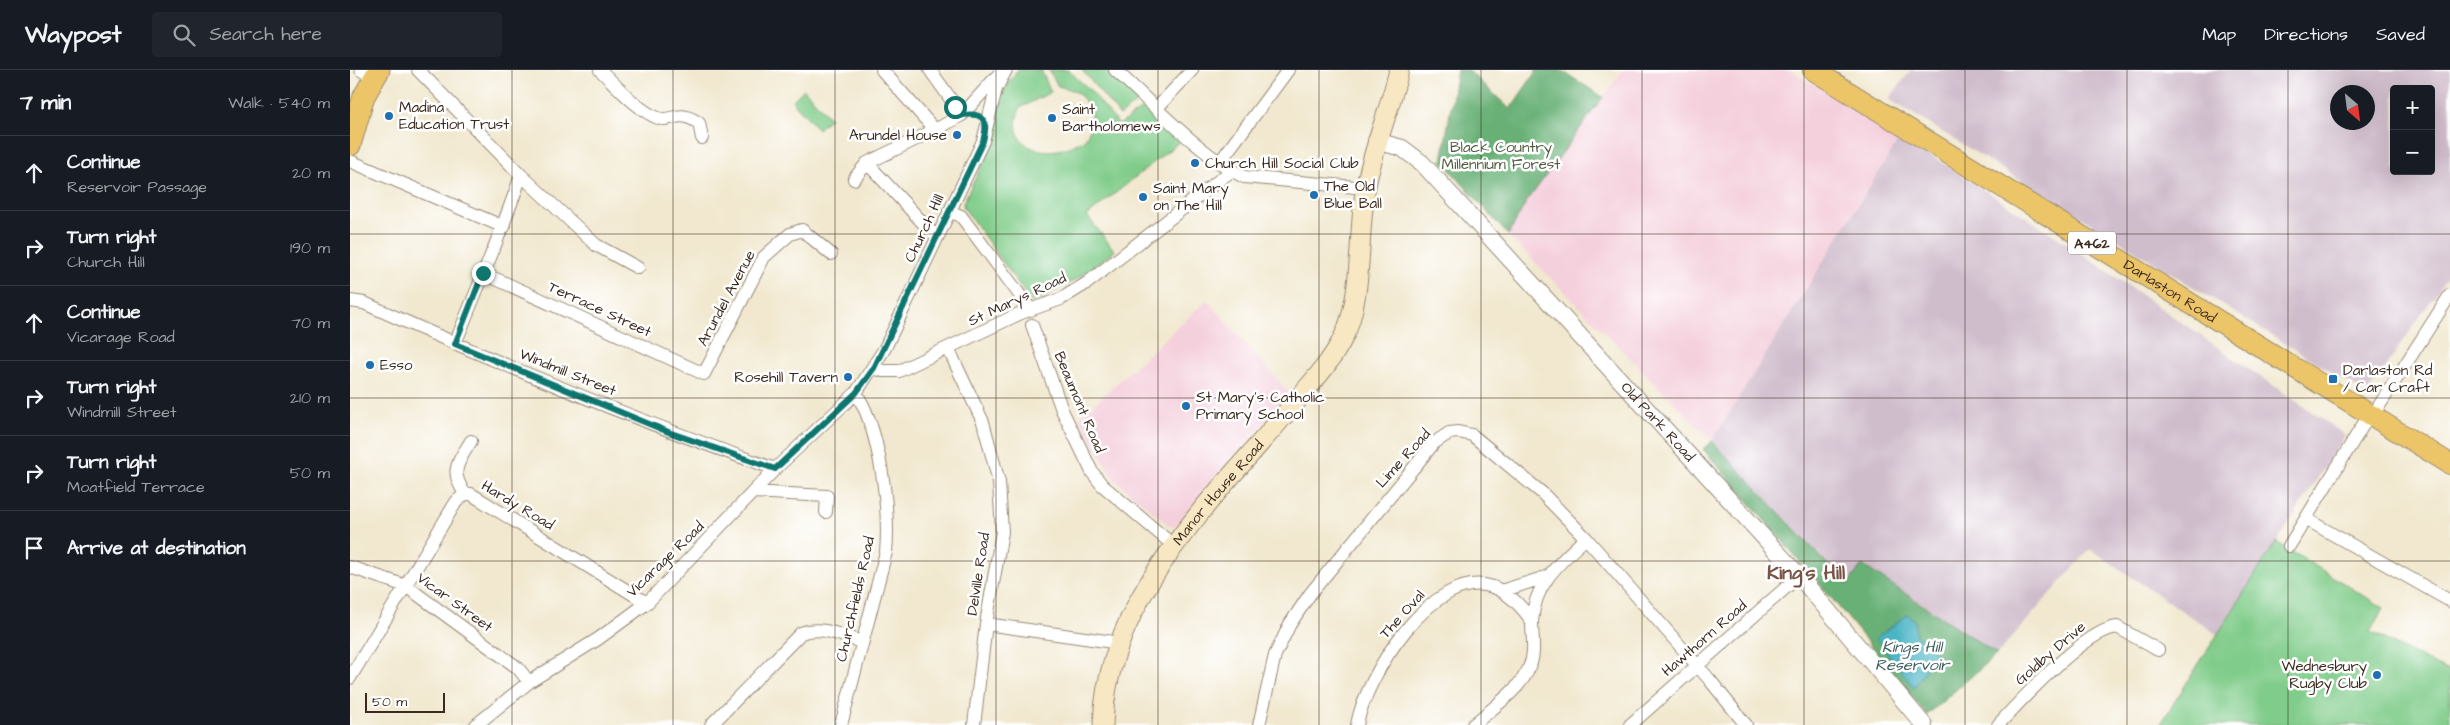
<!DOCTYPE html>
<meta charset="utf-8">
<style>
body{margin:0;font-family:"Architects Daughter",sans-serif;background:#20242c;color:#f1f3f6}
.controls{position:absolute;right:15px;top:15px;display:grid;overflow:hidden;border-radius:5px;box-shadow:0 5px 20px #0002}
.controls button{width:45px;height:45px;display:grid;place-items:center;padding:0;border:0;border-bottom:1px solid #363941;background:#171b24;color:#f1f3f6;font:25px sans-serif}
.compass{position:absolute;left:1980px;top:15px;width:45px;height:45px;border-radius:50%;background:#171b24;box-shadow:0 5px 20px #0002;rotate:152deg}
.scale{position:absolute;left:15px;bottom:12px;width:80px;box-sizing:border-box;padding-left:5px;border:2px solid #3b2a1e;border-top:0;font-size:14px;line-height:18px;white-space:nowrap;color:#3b2a1e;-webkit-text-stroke:4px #fff;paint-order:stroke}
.stop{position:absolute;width:15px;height:15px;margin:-11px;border:4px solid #0f766e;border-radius:50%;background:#fff}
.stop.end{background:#0f766e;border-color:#fff;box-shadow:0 1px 5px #0008}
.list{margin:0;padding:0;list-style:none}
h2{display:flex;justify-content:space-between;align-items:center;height:65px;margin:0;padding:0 20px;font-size:21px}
h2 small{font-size:16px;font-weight:400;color:#9ea1a6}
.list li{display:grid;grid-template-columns:32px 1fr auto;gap:15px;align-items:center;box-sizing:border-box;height:75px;padding:0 20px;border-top:1px solid #363941}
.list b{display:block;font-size:19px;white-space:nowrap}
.list p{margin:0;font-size:16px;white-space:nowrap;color:#9ea1a6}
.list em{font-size:16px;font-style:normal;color:#9ea1a6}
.icon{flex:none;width:28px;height:28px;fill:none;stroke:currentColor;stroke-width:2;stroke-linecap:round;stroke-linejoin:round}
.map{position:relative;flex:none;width:2100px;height:655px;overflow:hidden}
header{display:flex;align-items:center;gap:30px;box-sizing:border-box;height:70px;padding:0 25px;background:#171b24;border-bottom:1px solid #363941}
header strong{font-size:24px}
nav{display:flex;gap:28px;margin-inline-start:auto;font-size:18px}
.search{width:350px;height:45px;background:#20242c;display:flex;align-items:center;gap:12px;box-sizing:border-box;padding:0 18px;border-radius:5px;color:#9ea1a6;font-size:19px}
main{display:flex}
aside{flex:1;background:#171b24}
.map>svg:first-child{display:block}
.built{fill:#f4cfdc}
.industrial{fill:#d0bdcc;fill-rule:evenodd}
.green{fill:#80cc8a;stroke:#5e7b54}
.forest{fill:#68b076;stroke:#526d4a}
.water{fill:#48b4c5;stroke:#426f72}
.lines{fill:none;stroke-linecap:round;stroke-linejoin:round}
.minor-casing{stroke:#968976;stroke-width:14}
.tertiary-casing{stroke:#968976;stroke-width:18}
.secondary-casing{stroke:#968976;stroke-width:21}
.primary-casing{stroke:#968976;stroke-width:22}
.trunk-casing{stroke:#968976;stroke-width:23}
.minor{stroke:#fff;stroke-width:12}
.tertiary{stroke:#fff;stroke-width:16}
.secondary{stroke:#f7e8c3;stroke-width:19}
.primary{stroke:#ecc569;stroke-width:20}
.trunk{stroke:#ecc569;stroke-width:21}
.route{stroke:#0f766e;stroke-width:6}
.grid{fill:none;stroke:#3b2a1e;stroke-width:1;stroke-opacity:0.55}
.poi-dot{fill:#1f6fb2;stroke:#fff;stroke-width:2}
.labels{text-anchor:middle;stroke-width:5;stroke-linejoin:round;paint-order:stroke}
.shield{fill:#fff;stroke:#766a62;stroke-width:1}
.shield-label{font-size:14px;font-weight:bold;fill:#3b2a1e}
.poi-label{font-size:15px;fill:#3b2a1e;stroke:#fff;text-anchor:start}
.park-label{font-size:15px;fill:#505b3e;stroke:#fff}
.street-label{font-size:15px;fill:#3b2a1e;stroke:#fff}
.water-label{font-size:16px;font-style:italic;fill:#406161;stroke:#fff}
.district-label{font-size:20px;font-weight:bold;fill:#7a5346;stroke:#fff}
</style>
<header>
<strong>Waypost</strong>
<div class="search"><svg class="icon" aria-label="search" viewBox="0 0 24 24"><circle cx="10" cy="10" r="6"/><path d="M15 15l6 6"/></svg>Search here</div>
<nav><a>Map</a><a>Directions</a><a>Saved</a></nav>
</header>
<main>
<aside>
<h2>7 min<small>Walk · 540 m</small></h2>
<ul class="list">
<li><svg class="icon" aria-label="ahead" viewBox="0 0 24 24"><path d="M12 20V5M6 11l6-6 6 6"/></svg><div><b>Continue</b><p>Reservoir Passage</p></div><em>20 m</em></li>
<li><svg class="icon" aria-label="right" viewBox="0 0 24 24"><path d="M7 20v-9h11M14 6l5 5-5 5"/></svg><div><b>Turn right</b><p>Church Hill</p></div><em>190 m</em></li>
<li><svg class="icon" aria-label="ahead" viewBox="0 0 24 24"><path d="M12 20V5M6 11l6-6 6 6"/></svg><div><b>Continue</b><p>Vicarage Road</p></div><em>70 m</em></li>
<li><svg class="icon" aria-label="right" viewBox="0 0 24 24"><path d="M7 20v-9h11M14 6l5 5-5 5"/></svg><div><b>Turn right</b><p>Windmill Street</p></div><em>210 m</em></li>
<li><svg class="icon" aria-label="right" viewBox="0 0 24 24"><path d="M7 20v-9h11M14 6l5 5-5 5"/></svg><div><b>Turn right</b><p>Moatfield Terrace</p></div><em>50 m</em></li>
<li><svg class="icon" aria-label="arrive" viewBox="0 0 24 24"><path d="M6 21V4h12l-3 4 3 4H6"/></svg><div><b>Arrive at destination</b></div></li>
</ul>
</aside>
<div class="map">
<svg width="2100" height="655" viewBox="0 0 2100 655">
<rect width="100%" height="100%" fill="#fff"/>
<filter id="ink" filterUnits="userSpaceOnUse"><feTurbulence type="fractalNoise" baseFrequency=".02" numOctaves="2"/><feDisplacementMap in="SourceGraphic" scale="10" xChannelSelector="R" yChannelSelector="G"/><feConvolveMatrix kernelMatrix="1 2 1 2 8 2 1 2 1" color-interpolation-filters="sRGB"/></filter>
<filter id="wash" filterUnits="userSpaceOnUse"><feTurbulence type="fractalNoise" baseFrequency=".0096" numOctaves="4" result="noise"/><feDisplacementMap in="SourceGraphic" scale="20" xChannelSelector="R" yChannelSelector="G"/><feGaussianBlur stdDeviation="1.12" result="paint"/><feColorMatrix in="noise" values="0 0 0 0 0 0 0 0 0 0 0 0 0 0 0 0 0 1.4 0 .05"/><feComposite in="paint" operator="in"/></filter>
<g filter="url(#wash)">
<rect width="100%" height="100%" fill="#f1e8cf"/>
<path class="built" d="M 1273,0 L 1440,0 L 1551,66 L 1362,371 L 1158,165 L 1176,133 Z
M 857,230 L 940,324 L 824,457 L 821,457 L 764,409 L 729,348 Z"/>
<path class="industrial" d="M 1561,0 L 2100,0 L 2100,203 L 2017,324 L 1539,29 ZM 2044,19 L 2081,19 L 2081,101 L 2044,101 ZM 2018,22 L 2018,52 L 1988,52 L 1988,22 Z
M 1551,66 L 1722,177 L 1995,365 L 1868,565 L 1740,479 L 1647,584 L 1513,495 L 1497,516 L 1362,371 Z"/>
<path class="green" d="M 667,0 L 691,0 L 701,22 L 670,38 C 655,75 690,89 721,76 C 725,74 732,72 735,69 C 739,64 740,58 740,51 C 741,47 741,44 740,40 C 731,22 726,21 708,16 L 699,0 L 718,0 L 741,21 L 769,55 L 796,36 L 834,68 L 737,146 L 765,181 L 725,210 L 682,233 L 614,138 L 613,133 L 638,83 L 652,24 Z
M 732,0 L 755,0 L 789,30 L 770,46 Z
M 454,19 L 480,48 L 468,59 L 442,31 Z
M 1926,472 L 2034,538 L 2020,562 L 2100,602 L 2100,655 L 1810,655 Z"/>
<path class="forest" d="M 1107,0 L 1118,0 L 1160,39 L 1187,0 L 1212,1 L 1253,27 L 1176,133 L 1158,165 L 1092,91 Z
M 1362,371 L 1497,515 L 1512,495 L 1647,584 L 1577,645 L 1484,531 L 1353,379 Z"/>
<path class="water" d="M 1558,544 L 1565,551 L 1565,564 L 1586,583 L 1564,618 L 1526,568 Z"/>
</g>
<g filter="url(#ink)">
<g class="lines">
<defs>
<path id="minor" d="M 11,0 L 23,7
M 68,0 L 171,105 L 246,175 L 288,198
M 250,0 C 265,14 288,41 308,48 C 323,53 326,38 349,53 L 352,68
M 532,0 L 585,60
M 580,0 L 612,45
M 765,0 C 802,33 851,86 894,107 L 1016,118
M 807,38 L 842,0
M 0,91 L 154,157
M 517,93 L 587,168
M 869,93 L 938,0
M 504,109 L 517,93 L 585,60 L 612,45 L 649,4
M 599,141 L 611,146 L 681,240
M 133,203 L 354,304 L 414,187 L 440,164 L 452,160 L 481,184
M 0,231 L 14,233 C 149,294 285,350 425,399
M 682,255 L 712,340 L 742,402 L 752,415 L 823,475
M 105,274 C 127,218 152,163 171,105
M 598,278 L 633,352 L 649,412 L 652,462 L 636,554 L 624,655
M 524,298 L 533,301 L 549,301 L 671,243 L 711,229 L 737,213 L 881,101
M 403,422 L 477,426 L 476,442
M 115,424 C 99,400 108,393 121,371
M 1956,449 L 2100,531
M 1939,476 L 2016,350 L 2027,339 L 2100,225
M 0,497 L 56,516 L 168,598 L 179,612
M 1151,521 L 1196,507
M 636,554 L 770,573
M 0,608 L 106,432 L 115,424 L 121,424 L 297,533
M 126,655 L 179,612 L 248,569 L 297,533 L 425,399 L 506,323 L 535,278 L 633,71 L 646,19 L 656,0
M 361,655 L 451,563 C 471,555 493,566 512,572
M 491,655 L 536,482 C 540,440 530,359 506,323
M 909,655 L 925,585 L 940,554 L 960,524 L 1084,373 L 1099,363 L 1108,362 L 1122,365 L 1192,423 L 1236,468 L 1359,609 L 1396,655
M 1007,655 C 1015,607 1083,497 1143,517 C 1160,523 1172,537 1182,551
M 1123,655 C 1142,638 1169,621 1179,598 C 1186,583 1182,568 1182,552 C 1184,514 1209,493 1236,468
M 1280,655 L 1449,506
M 1648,655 C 1671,630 1734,561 1767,557 L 1808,580"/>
<g id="tertiary">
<path id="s1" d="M 1026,71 L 1052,78 L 1072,93 L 1449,506 L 1574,655"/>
</g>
<g id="secondary">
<path id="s2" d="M 753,655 C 756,529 860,433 936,343 C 955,320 980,295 993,268 C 1014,227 1007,162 1016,116 C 1024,76 1040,39 1049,0"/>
</g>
<g id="primary">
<path id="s3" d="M 1463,0 L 2100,394"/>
</g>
<path id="trunk" d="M 0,75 L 14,26 L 29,0"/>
</defs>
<use href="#minor" class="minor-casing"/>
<use href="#tertiary" class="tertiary-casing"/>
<use href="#secondary" class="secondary-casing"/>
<use href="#primary" class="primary-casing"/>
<use href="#trunk" class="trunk-casing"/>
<use href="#minor" class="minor"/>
<use href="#tertiary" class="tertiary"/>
<use href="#secondary" class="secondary"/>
<use href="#primary" class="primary"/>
<use href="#trunk" class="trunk"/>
</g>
</g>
<g class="lines" filter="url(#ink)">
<path class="route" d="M 133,203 L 105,274 L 321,363 L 425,399 L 506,323 L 524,298 L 633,71 C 639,50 634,42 612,45 L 605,37"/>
</g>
<path class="grid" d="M 162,0 L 162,655M 323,0 L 323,655M 485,0 L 485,655M 646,0 L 646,655M 808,0 L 808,655M 969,0 L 969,655M 1131,0 L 1131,655M 1292,0 L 1292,655M 1454,0 L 1454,655M 1615,0 L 1615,655M 1777,0 L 1777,655M 1938,0 L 1938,655M 0,164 L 2100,164M 0,328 L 2100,328M 0,491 L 2100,491"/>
<g class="poi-dot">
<circle cx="39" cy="46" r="5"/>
<circle cx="702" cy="48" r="5"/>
<circle cx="607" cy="65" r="5"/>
<circle cx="845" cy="93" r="5"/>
<circle cx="964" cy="125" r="5"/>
<circle cx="793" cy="127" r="5"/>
<circle cx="20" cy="295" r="5"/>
<circle cx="498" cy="307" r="5"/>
<rect x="1978" y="304" width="10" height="10" rx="2.5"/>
<circle cx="836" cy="336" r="5"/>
<circle cx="2027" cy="605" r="5"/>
</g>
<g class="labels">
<rect class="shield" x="1718" y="161.5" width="48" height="23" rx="4"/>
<g class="shield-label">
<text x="1742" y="178">A462</text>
</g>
<g class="poi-label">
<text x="49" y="42">Madina<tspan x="49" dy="17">Education Trust</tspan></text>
<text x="712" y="44">Saint<tspan x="712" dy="17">Bartholomews</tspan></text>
<text x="597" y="70" text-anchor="end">Arundel House</text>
<text x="855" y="98">Church Hill Social Club</text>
<text x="974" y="121">The Old<tspan x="974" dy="17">Blue Ball</tspan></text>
<text x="803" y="123">Saint Mary<tspan x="803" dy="17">on The Hill</tspan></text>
<text x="30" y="300">Esso</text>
<text x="1993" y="305">Darlaston Rd<tspan x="1993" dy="17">/ Car Craft</tspan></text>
<text x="488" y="312" text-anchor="end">Rosehill Tavern</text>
<text x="846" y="332">St Mary's Catholic<tspan x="846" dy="17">Primary School</tspan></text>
<text x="2017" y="601" text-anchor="end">Wednesbury<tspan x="2017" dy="17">Rugby Club</tspan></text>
</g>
<g class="park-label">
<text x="1151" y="82">Black Country<tspan x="1151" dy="17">Millennium Forest</tspan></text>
</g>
<g class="street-label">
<text transform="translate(574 158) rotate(-65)" y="5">Church Hill</text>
<text dy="5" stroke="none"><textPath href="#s3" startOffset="420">Darlaston Road</textPath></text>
<text transform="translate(376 228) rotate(-62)" y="5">Arundel Avenue</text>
<text transform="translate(667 229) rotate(-25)" y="5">St Marys Road</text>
<text transform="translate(250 239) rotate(25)" y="5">Terrace Street</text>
<text transform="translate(218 302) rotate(22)" y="5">Windmill Street</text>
<text transform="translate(730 332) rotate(67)" y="5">Beaumont Road</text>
<text dy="5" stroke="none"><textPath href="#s1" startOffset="402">Old Park Road</textPath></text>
<text transform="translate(1053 388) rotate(-48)" y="5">Lime Road</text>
<text dy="5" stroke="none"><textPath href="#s2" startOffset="265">Manor House Road</textPath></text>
<text transform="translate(168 435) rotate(31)" y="5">Hardy Road</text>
<text transform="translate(315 489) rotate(-44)" y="5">Vicarage Road</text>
<text transform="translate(628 504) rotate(-81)" y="5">Delville Road</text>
<text transform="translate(505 529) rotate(-77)" y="5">Churchfields Road</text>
<text transform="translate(105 532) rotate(36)" y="5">Vicar Street</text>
<text transform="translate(1052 544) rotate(-48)" y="5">The Oval</text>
<text transform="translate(1354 568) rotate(-41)" y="5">Hawthorn Road</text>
<text transform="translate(1700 583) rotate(-41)" y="5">Goldby Drive</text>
</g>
<g class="water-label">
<text x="1562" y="582">Kings Hill<tspan x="1562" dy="18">Reservoir</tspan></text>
</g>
<g class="district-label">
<text x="1456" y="509">King’s Hill</text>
</g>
</g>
</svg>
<div class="controls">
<button>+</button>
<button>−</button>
</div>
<svg class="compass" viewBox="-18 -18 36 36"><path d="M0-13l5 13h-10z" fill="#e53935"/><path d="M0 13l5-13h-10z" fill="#9ea1a6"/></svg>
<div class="scale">50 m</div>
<div class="stop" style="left:605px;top:37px"></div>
<div class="stop end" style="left:133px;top:203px"></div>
</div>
</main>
